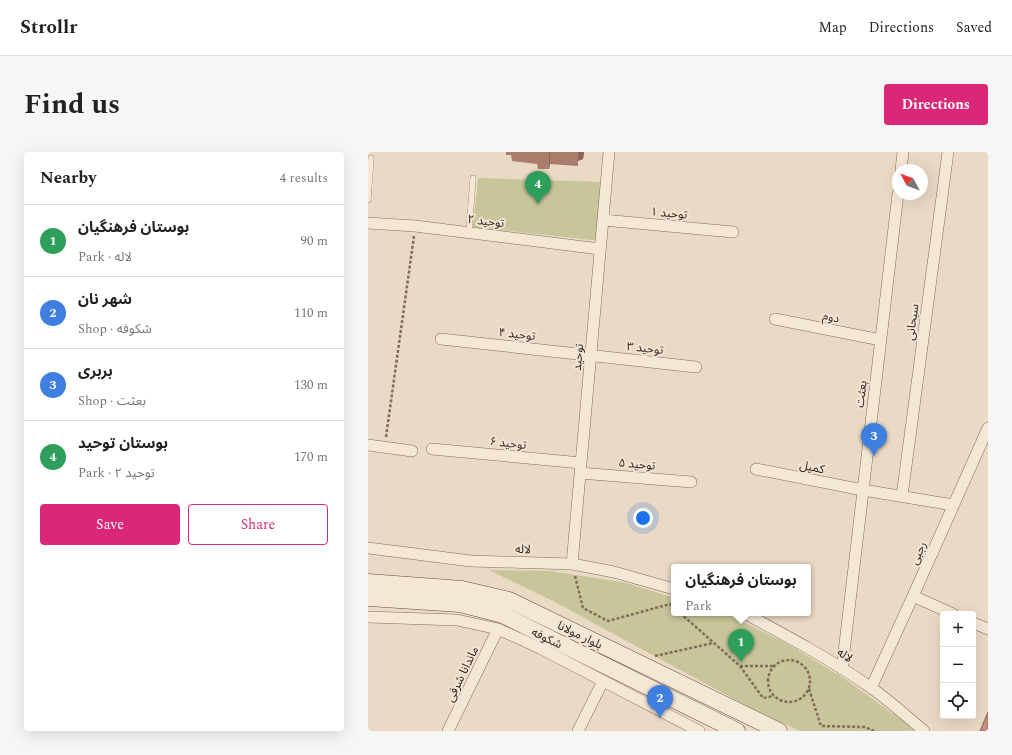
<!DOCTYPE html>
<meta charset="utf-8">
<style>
body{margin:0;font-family:Spectral,"Noto Sans Arabic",serif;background:#f6f6f6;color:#222}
.controls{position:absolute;right:12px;bottom:12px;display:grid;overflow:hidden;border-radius:4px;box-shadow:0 4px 16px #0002}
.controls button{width:36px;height:36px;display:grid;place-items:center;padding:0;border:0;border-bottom:1px solid #e0e0e0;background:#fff;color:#222;font:20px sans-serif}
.compass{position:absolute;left:524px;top:12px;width:36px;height:36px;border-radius:50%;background:#fff;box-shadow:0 4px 16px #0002;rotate:311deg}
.you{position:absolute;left:275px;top:366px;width:14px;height:14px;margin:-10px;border:3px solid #fff;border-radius:50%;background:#1a73e8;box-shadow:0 0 0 6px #1a73e833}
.badge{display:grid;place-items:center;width:26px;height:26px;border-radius:50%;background:#db2777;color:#fff;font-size:13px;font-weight:700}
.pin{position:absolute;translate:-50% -33px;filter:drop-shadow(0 1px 2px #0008)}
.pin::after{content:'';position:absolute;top:21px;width:14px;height:12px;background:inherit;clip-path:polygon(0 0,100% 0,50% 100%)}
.popup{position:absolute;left:303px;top:412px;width:140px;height:52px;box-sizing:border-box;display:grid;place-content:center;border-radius:4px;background:#fff;filter:drop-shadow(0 1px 3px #0005);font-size:13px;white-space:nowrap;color:#767676}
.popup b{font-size:15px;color:#222}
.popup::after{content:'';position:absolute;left:50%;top:100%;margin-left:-8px;border:8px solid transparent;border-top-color:#fff}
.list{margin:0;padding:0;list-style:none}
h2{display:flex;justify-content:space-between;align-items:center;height:52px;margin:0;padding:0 16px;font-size:17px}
h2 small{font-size:13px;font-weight:400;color:#767676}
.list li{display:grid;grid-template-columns:26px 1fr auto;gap:12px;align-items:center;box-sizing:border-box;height:72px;padding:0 16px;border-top:1px solid #e0e0e0}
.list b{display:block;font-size:15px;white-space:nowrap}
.list p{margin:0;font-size:13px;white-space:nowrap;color:#767676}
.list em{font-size:13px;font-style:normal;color:#767676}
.actions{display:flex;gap:8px;padding:12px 16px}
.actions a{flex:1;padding:9px 0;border:1px solid #db2777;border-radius:4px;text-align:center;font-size:14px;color:#db2777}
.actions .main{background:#db2777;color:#fff}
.icon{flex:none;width:22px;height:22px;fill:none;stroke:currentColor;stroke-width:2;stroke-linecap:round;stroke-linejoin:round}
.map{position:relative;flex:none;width:620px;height:579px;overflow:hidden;border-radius:4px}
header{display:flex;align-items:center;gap:24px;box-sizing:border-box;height:56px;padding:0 20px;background:#fff;border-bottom:1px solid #e0e0e0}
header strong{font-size:19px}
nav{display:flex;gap:22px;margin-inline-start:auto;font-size:14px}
.intro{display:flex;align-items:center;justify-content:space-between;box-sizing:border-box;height:96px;padding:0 24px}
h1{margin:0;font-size:28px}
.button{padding:10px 18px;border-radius:4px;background:#db2777;color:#fff;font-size:14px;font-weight:700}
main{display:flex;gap:24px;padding:0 24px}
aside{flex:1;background:#fff;border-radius:4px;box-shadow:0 4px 16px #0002}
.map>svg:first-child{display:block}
.green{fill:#c7c599}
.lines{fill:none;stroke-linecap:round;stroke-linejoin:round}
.lane-casing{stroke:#836b5c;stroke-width:6}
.street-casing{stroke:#836b5c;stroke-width:12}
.secondary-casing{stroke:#644c3f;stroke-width:17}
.path{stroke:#836b5c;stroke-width:2.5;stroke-dasharray:3 2;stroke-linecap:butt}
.lane{stroke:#f5e7d6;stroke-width:5.5}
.street{stroke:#f5e7d6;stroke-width:11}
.secondary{stroke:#f5e7d6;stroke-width:16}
.wall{fill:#a97c6c}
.shaded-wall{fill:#8a6558}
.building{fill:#c5907d;stroke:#8a6558}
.labels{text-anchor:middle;stroke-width:4;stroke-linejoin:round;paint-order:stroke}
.street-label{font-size:12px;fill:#34261f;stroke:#f2e4d3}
</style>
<header>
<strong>Strollr</strong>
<nav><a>Map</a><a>Directions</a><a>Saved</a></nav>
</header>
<div class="intro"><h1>Find us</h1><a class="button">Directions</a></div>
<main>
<aside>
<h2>Nearby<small>4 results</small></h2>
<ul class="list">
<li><span class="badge" style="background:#2e9e5b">1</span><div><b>بوستان فرهنگیان</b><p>Park · لاله</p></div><em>90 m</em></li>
<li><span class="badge" style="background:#3f7fe0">2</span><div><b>شهر نان</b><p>Shop · شکوفه</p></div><em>110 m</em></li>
<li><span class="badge" style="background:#3f7fe0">3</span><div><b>بربری</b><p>Shop · بعثت</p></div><em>130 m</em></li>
<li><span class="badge" style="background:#2e9e5b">4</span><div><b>بوستان توحید</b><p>Park · توحید ۲</p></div><em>170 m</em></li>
</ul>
<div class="actions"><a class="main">Save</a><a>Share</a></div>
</aside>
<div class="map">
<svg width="620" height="579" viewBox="0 0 620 579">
<rect width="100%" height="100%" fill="#ead9c4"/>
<path class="green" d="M 110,26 L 234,30 L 232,89 L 105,75 Z
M 121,418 L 182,419 L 259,431 L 306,446 L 306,461 L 355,461 L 359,462 L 416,490 L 474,525 L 549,579 L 432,579 L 379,554 L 183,448 Z"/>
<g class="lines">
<defs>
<path id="lane" d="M 0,48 L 3,6
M 101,80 L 105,26"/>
<path id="street" d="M 533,18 L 535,0
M 235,68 L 365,80
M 0,71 L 47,74 L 232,97
M 407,167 L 513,188
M 73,187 L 328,215
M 0,293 L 44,299
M 64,297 L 213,311
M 388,317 L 495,338 L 585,353
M 212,321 L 323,330
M 534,344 L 580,0
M 0,396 L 103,409 L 204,412 L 246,420 L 306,437
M 204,412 L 241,0
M 545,444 L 585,462
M 376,461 C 419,484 462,507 502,535 C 521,548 538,564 556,579
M 0,465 L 89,468 L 130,477 L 172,496 L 331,579
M 605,471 L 620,477
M 474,517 L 530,42
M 503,536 L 545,444 L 620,276
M 80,579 L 130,477
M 210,579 L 235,529"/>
<path id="secondary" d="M 0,430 L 94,437 L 141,448 L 411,579
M 0,446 L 92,452 L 135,463 L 369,579"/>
</defs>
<use href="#lane" class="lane-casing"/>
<use href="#street" class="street-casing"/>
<use href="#secondary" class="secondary-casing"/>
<path class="path" d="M 18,285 L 46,84
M 207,424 L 215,456 L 240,469 L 302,452 L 306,456
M 312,461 L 372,514 L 406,514
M 287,504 L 345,491
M400 529a21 21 0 1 1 42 0a21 21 0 1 1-42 0Z
M 372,514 L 395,546 L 406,544
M 441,537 L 453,574 L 497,575 L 506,579"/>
<use href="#lane" class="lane"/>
<use href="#street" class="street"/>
<use href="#secondary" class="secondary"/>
</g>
<path class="wall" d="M 138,0 L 216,0 L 215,7 L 210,9 L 210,14 L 182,12 L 181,17 L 170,17 L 169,12 L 144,9 L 143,3 L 138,3 Z"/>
<path class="shaded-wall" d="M 181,0 L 182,0 L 182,12 L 181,17 Z
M 210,0 L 216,0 L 215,7 L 210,9 Z"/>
<path class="building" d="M 620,560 L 620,579 L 612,579 Z"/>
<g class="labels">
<g class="street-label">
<text transform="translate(301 61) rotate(5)" y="4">توحید ۱</text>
<text transform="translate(118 69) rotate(7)" y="4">توحید ۲</text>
<text transform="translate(463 165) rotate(11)" y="4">دوم</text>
<text transform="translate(544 170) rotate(-82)" y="4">سبحانی</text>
<text transform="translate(149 182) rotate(6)" y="4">توحید ۴</text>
<text transform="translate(277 196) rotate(6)" y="4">توحید ۳</text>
<text transform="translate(210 205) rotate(-85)" y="4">توحید</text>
<text transform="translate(493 242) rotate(-83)" y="4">بعثت</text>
<text transform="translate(140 291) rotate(6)" y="4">توحید ۶</text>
<text transform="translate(269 312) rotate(5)" y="4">توحید ۵</text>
<text transform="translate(444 315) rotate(11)" y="4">کمیل</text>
<text transform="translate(155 397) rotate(2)" y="4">لاله</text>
<text transform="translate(550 401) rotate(-66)" y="4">رجبی</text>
<text transform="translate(212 483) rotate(26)" y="4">بلوار مولانا</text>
<text transform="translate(179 486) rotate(26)" y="4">شکوفه</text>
<text transform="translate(477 503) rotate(33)" y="4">لاله</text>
<text transform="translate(94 522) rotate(-64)" y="4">ماندانا شرقی</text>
</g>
</g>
</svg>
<div class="controls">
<button>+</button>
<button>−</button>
<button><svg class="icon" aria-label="locate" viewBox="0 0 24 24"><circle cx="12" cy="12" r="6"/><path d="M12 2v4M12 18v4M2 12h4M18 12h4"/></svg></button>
</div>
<svg class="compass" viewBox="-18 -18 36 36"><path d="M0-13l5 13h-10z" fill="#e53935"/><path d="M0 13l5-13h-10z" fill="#767676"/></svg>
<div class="you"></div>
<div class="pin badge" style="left:373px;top:510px;background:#2e9e5b">1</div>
<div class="popup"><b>بوستان فرهنگیان</b>Park</div>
<div class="pin badge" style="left:292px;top:566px;background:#3f7fe0">2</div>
<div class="pin badge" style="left:506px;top:304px;background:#3f7fe0">3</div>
<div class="pin badge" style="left:170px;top:52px;background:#2e9e5b">4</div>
</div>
</main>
